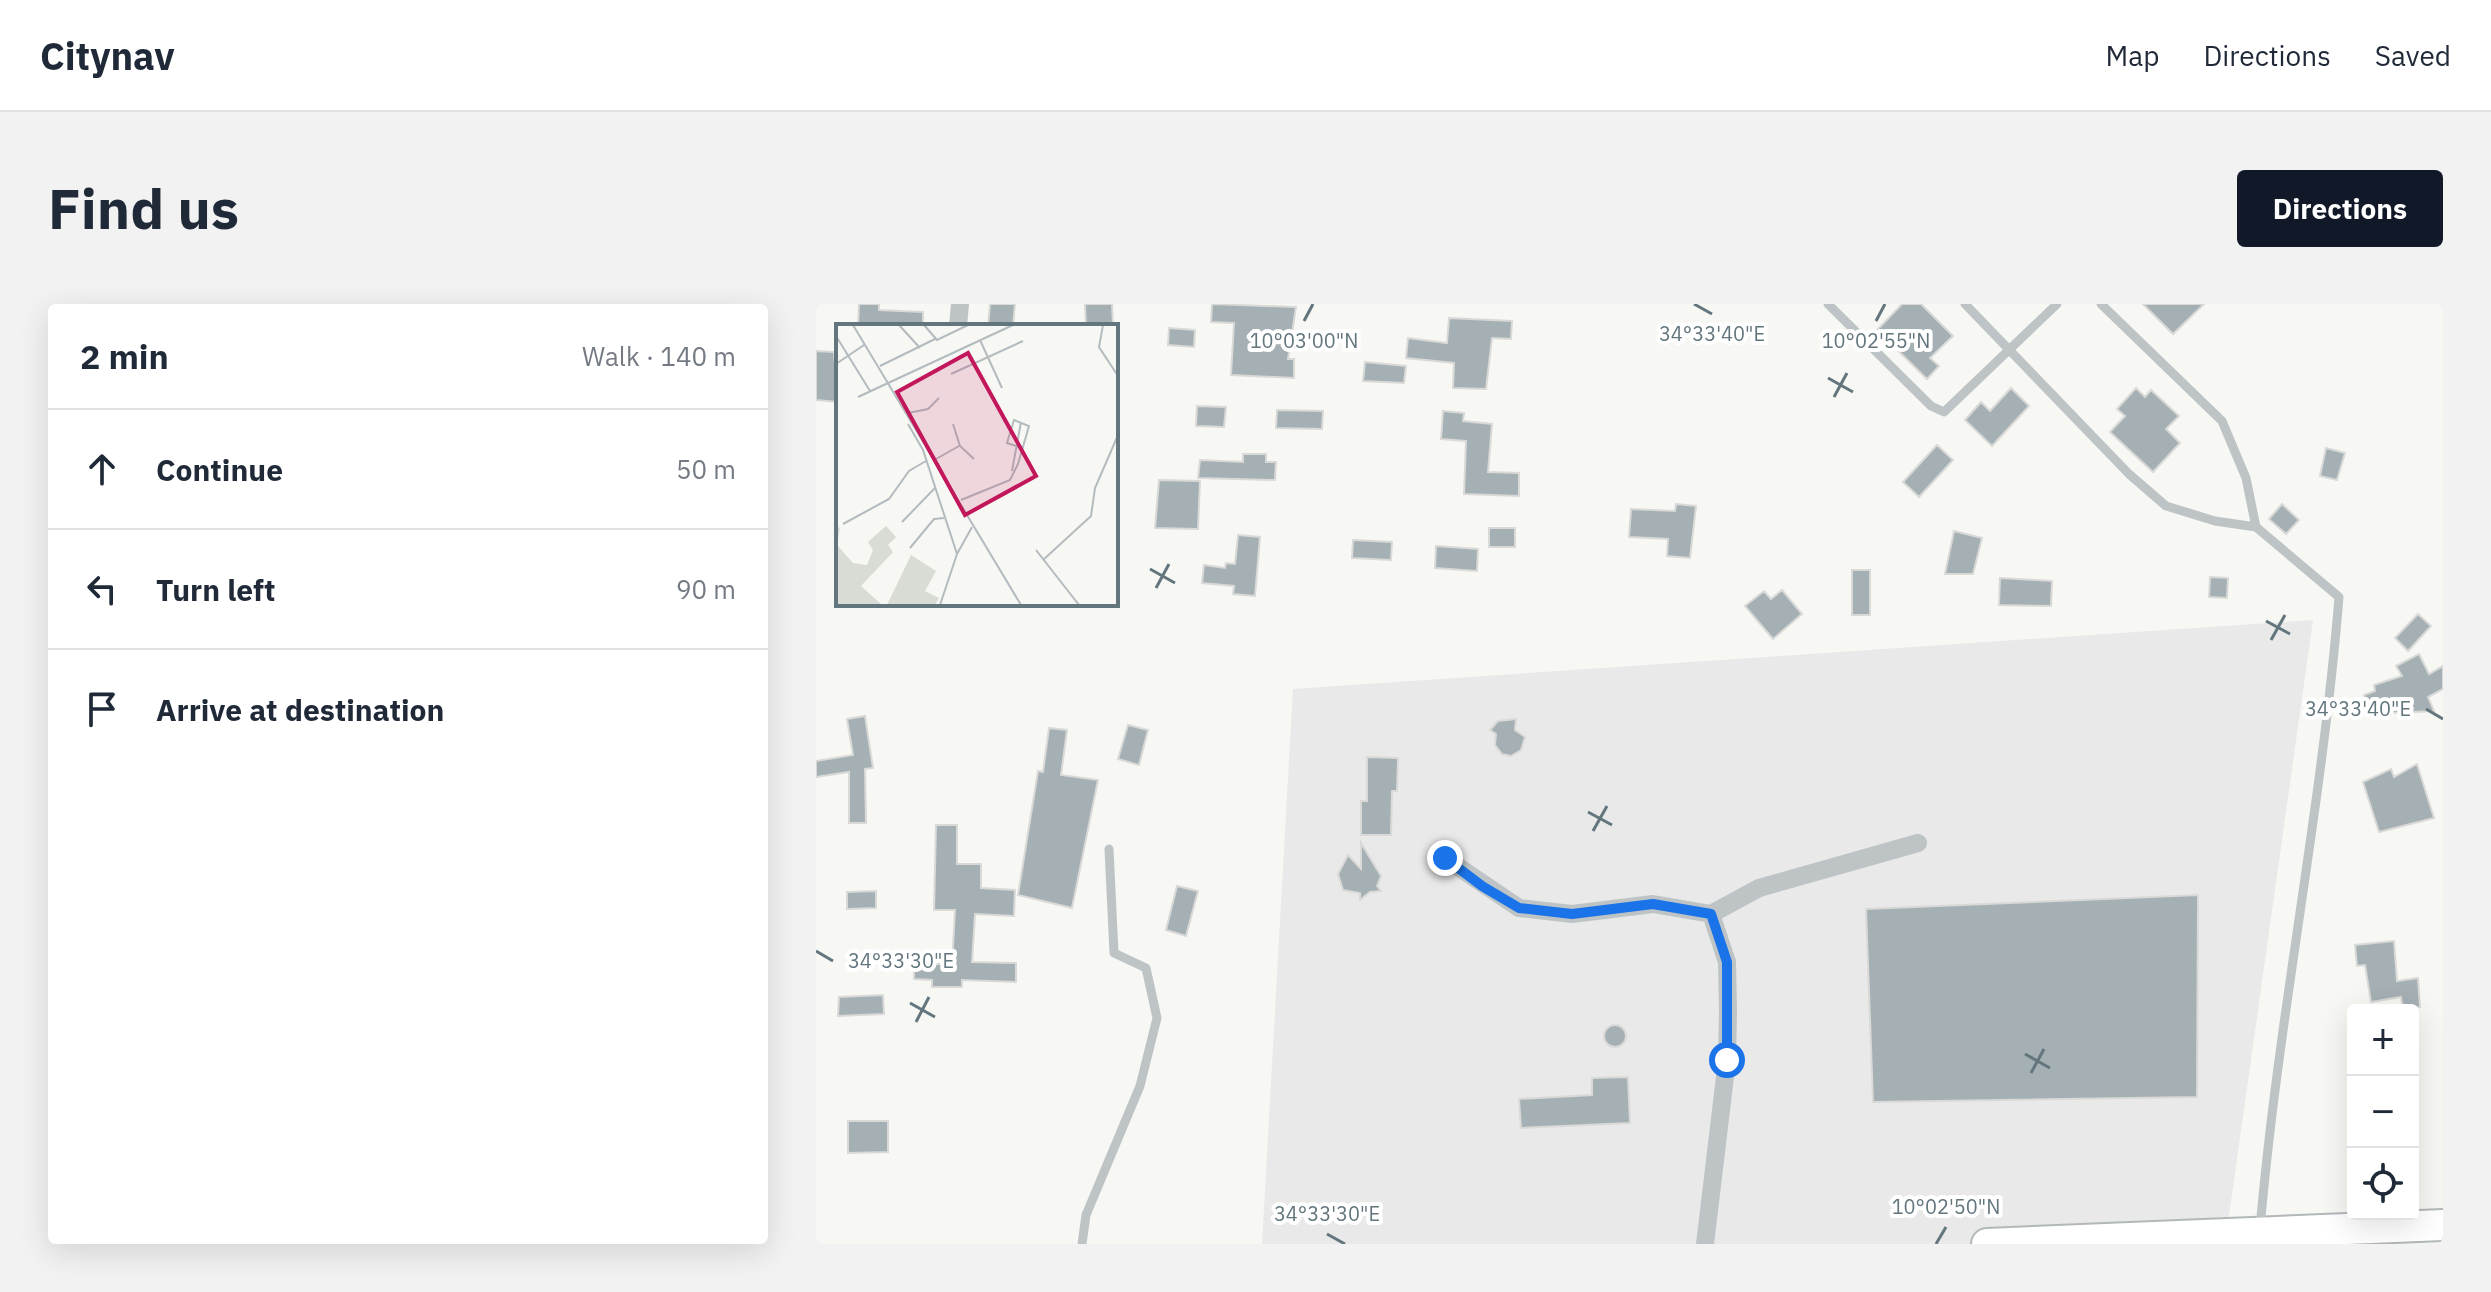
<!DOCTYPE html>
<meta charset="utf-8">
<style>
body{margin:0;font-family:"IBM Plex Sans",sans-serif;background:#f2f2f3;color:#1f2937}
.controls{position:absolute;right:24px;bottom:24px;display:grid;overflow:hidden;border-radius:8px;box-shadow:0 8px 32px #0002}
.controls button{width:72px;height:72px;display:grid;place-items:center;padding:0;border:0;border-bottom:2px solid #e0e1e3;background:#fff;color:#1f2937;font:40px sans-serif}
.stop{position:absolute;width:24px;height:24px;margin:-18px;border:6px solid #1a73e8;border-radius:50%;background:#fff}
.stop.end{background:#1a73e8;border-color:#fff;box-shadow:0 2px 8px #0008}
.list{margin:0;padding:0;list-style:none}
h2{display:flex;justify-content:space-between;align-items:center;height:104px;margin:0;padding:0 32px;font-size:34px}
h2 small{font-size:26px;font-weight:400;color:#747a83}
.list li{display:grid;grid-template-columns:52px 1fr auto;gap:24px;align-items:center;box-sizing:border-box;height:120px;padding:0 32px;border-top:2px solid #e0e1e3}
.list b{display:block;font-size:30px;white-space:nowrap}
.list em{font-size:26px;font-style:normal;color:#747a83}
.icon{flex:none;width:44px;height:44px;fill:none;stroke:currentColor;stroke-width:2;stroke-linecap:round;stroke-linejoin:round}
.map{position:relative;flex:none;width:1627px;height:940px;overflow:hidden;border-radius:8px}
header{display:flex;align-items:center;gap:48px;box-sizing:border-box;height:112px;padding:0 40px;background:#fff;border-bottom:2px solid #e0e1e3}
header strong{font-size:38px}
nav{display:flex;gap:44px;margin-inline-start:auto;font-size:28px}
.intro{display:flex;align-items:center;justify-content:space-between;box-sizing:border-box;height:192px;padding:0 48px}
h1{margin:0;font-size:56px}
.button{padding:20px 36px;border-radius:8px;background:#111827;color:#fff;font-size:28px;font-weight:700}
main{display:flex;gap:48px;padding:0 48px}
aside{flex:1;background:#fff;border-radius:8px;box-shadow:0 8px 32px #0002}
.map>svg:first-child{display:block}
.built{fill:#e8e9e8}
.building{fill:#a5b0b4;stroke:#d9d9d7;stroke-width:2}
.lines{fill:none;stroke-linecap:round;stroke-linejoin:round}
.trunk-casing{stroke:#b2b7b9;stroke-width:34}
.service{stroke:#bec4c6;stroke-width:9}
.minor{stroke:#bec4c6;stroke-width:18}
.trunk{stroke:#fff;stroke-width:30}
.route{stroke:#1a73e8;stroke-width:10}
.ticks{fill:none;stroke:#63767e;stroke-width:3}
.inset-road{fill:none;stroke:#b3bbbe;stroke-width:2}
.view{fill:#c2185b;fill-opacity:0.15;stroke:#c2185b;stroke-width:4}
.inset-edge{fill:none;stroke:#63767e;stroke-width:4}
.ticks-label{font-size:20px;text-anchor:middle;fill:#63767e;stroke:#fff;stroke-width:8;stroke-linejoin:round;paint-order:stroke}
</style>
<header>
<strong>Citynav</strong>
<nav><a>Map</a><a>Directions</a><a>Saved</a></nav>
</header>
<div class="intro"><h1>Find us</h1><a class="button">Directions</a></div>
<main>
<aside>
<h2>2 min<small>Walk · 140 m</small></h2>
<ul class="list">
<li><svg class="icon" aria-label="ahead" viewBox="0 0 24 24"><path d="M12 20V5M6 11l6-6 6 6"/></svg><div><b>Continue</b></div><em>50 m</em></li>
<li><svg class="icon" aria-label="left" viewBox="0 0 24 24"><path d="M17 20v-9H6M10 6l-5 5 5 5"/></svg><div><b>Turn left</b></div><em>90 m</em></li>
<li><svg class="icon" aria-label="arrive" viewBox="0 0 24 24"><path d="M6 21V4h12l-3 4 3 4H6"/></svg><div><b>Arrive at destination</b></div></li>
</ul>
</aside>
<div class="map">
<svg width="1627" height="940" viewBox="0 0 1627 940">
<rect width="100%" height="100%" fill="#f7f7f4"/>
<path class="built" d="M 1497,316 L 1409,940 L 446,940 L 477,385 Z"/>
<path class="building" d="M 43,0 L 63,0 L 63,6 L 107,8 L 107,22 L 42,22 Z
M 174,0 L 199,0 L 197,22 L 172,22 Z
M 269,0 L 296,0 L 297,22 L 270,22 Z
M 396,0 L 480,3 L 472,55 L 478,55 L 478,74 L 415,71 L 418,19 L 395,18 Z
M 1086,0 L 1105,0 L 1137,32 L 1114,54 L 1123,62 L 1111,75 L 1061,26 Z
M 1327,0 L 1388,0 L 1357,30 Z
M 633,14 L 696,17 L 695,35 L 676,34 L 670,85 L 637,84 L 638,59 L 590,54 L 592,34 L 631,39 Z
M 353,24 L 379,26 L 378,43 L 352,41 Z
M 0,47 L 18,48 L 22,98 L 0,96 Z
M 549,58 L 590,62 L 588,79 L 547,77 Z
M 1195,84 L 1213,102 L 1176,142 L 1149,116 L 1165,98 L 1174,107 Z
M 1320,84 L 1329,93 L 1335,86 L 1363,112 L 1350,125 L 1364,139 L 1337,168 L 1294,128 L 1309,112 L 1301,105 Z
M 381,102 L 410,103 L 408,123 L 380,122 Z
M 461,106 L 507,107 L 506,125 L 460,124 Z
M 627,107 L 648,109 L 647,117 L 676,120 L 672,168 L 703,169 L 703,192 L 648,190 L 650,137 L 625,135 Z
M 1121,141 L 1137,156 L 1103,193 L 1087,178 Z
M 1510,144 L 1529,149 L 1521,176 L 1504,172 Z
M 427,150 L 450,150 L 450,158 L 460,158 L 459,176 L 382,174 L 384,156 L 427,158 Z
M 343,176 L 384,177 L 382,225 L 339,224 Z
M 860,200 L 880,202 L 874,254 L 851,252 L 852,235 L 813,233 L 815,205 L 859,207 Z
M 1466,200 L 1483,216 L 1470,230 L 1453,215 Z
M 673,224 L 699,224 L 699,243 L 673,243 Z
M 1138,227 L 1166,234 L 1157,270 L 1129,270 Z
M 422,231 L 444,233 L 439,292 L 417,290 L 418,282 L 386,279 L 388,261 L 409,264 L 410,259 L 419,260 Z
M 537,236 L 576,238 L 575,256 L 536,254 Z
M 620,242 L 662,245 L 661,267 L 619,264 Z
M 1036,266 L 1054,266 L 1054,311 L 1036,311 Z
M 1394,273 L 1412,274 L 1411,294 L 1393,293 Z
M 1184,274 L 1236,277 L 1235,302 L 1183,301 Z
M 966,286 L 986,310 L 957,335 L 929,302 L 948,287 L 955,295 Z
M 1602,310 L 1615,322 L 1592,347 L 1579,334 Z
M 1603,350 L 1613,370 L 1627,362 L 1627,385 L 1612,393 L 1618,407 L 1554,410 L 1548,391 L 1559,387 L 1558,381 L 1586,372 L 1580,362 Z
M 49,412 L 57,464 L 49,465 L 50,519 L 33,519 L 33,468 L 0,473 L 0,457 L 37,451 L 31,415 Z
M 700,415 L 699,426 L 709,433 L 705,446 L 695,452 L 686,450 L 679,441 L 680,430 L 674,426 L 682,417 Z
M 312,421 L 332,426 L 323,461 L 302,455 Z
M 233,424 L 251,426 L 245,471 L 282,476 L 256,604 L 202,591 L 222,467 L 227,468 Z
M 551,453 L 582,454 L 581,487 L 576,487 L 575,531 L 545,531 L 545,497 L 551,497 Z
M 1601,460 L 1618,514 L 1563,528 L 1547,478 L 1575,465 L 1578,473 Z
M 120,521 L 141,521 L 141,560 L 165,560 L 165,584 L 199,586 L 198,612 L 159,610 L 156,658 L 200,659 L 200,678 L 146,676 L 146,683 L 116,683 L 116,676 L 98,675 L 98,660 L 136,660 L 139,606 L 118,606 Z
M 545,539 L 565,572 L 561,582 L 565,587 L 554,588 L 544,596 L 544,589 L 527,586 L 522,570 L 532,551 L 545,565 Z
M 361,582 L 382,587 L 370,632 L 350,626 Z
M 60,587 L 60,604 L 31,605 L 31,588 Z
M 1382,591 L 1381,793 L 1057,798 L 1050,605 Z
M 1578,637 L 1581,677 L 1602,674 L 1604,703 L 1587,705 L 1585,693 L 1555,698 L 1549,661 L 1541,662 L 1539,641 Z
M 67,691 L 68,710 L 22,712 L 23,693 Z
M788 732a11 11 0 1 1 22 0a11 11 0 1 1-22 0Z
M 812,773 L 814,819 L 705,824 L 703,795 L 776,791 L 776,774 Z
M 32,817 L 72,817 L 72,848 L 32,849 Z"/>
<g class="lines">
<defs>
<path id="trunk" d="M 1171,940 L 1627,921"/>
</defs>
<use href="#trunk" class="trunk-casing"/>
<path class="service" d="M 1012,0 L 1115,102 L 1128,108 L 1241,0
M 1149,0 L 1313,170 L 1350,202 L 1399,217 L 1440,223
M 1285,0 L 1406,117 L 1430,174 L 1440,223 L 1523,293 C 1506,505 1462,714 1444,925
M 266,940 L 270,911 L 324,782 L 341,714 L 330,664 L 298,649 L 293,545"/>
<path class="minor" d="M 142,22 L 144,0
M 629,554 L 703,604 L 756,610 L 837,600 L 895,610 L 943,584 L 1102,539
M 889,940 L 911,756 L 912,707 L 911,658 L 895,610"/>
<use href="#trunk" class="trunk"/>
</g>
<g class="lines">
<path class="route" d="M 629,554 L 666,582 L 703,604 L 756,610 L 837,600 L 895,610 L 911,658 L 911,756"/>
</g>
<path class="ticks" d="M 878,0 L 896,10M 488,17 L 497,0M 1060,17 L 1069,0M 1012,74 L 1037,88M 1018,93 L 1031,69M 334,265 L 359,279M 340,284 L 353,260M 1450,317 L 1474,330M 1455,336 L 1469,311M 1610,405 L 1627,415M 772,508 L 796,521M 777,527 L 791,502M 0,647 L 17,657M 94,699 L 119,713M 100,718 L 113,693M 1209,750 L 1234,764M 1215,769 L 1228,745M 511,930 L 529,940M 1120,940 L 1130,923"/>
<g transform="translate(20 20)">
<rect width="282" height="282" fill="#f7f7f4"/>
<path d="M 50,202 L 60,213 L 52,221 L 57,228 L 25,262 L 46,281 L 0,281 L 0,205 L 4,203 L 1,221 L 17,239 L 31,241 L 37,226 L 32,218 ZM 75,231 L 100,247 L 89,267 L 103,274 L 99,281 L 51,281 Z" fill="#d8dcd4"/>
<path class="inset-road" d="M 17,1 L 185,281M 63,1 L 84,24M 88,1 L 101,16 L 132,1M 267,1 L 263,23 L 282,52M 0,12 L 34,67M 144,16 L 166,64M 0,40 L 28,21M 44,42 L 99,15M 115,50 L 187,17M 22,73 L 177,1M 72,89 L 92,85 L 103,74M 72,100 L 87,126 L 121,230 L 104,281M 117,100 L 124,122 L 138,135M 100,135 L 123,122M 176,147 L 185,98M 125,176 L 174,156 L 182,140 L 193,102 L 178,96 L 171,119 L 187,124M 66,198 L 99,164M 7,200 L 53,175 L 73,147 L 90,137M 74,224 L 98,195 L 108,194M 200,226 L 243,281M 121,230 L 136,203M 207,236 L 255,192 L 259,164 L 282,111"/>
<path class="view" d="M 132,29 L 200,152 L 129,191 L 61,68 Z"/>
<rect width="282" height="282" class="inset-edge"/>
</g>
<g class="ticks-label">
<text x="896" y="37">34°33'40"E</text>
<text x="1060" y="44">10°02'55"N</text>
<text x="488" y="44">10°03'00"N</text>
<text x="1542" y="412">34°33'40"E</text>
<text x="85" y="664">34°33'30"E</text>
<text x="1130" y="910">10°02'50"N</text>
<text x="511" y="917">34°33'30"E</text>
</g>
</svg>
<div class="controls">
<button>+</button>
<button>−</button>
<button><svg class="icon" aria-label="locate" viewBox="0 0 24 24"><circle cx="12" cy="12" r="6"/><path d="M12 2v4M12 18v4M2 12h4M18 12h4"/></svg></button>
</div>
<div class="stop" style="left:911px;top:756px"></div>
<div class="stop end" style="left:629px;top:554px"></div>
</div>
</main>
